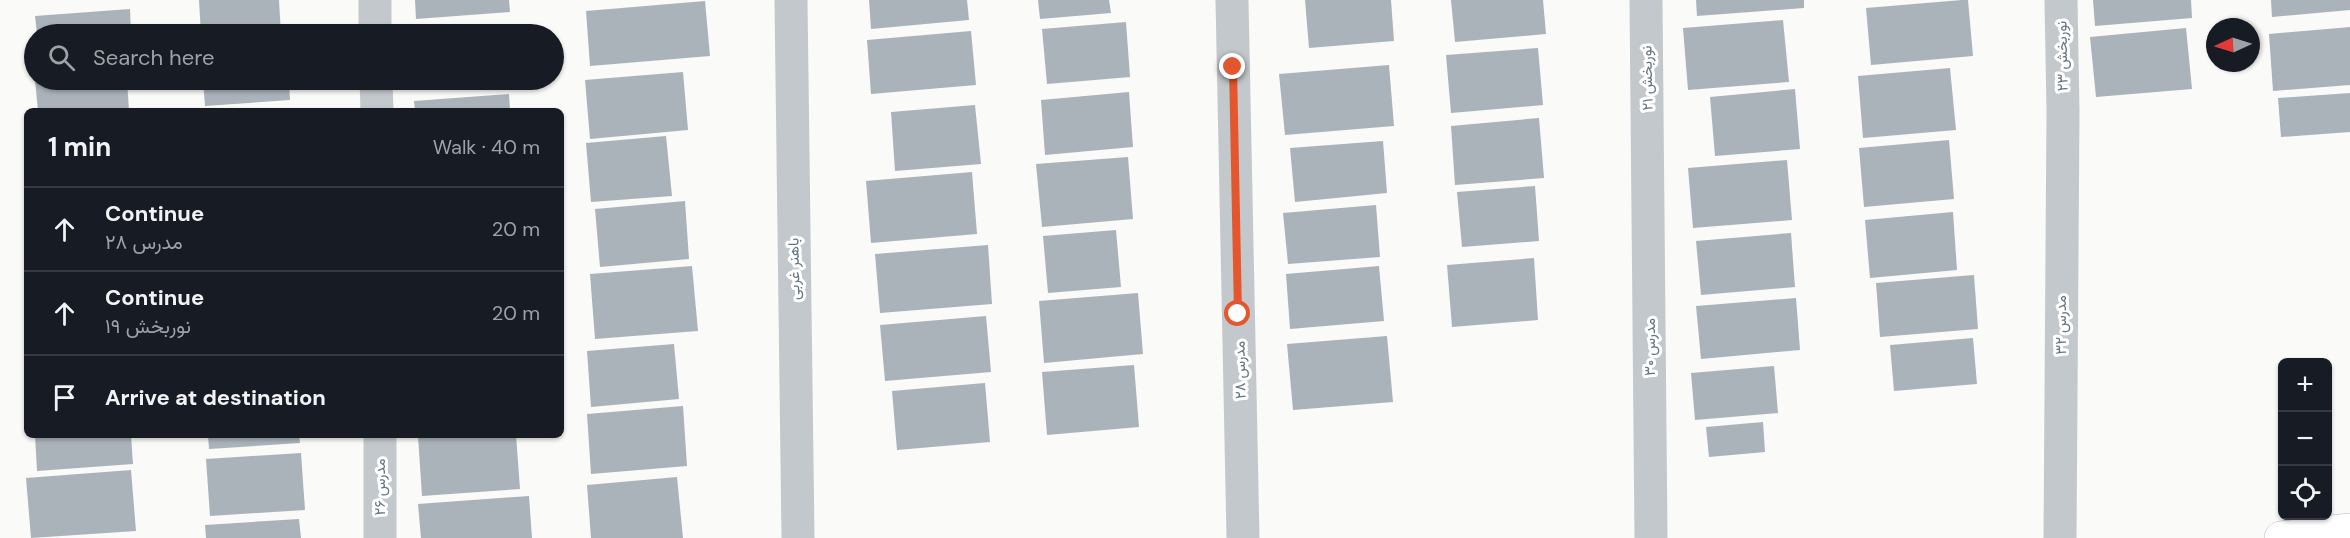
<!DOCTYPE html>
<meta charset="utf-8">
<style>
body{margin:0;font-family:"DM Sans",Vazirmatn,sans-serif;background:#20242c;color:#f1f3f6}
.controls{position:absolute;right:18px;bottom:18px;display:grid;overflow:hidden;border-radius:9px;box-shadow:0 2px 4px #0004}
.controls button{width:54px;height:54px;display:grid;place-items:center;padding:0;border:0;border-bottom:2px solid #363941;background:#171b24;color:#f1f3f6;font:30px sans-serif}
.compass{position:absolute;left:2206px;top:18px;width:54px;height:54px;border-radius:50%;background:#171b24;box-shadow:0 2px 4px #0004;rotate:266deg}
.stop{position:absolute;width:18px;height:18px;margin:-14px;border:4px solid #e4572e;border-radius:50%;background:#fff}
.stop.end{background:#e4572e;border-color:#fff;box-shadow:0 2px 6px #0008}
.list{margin:0;padding:0;list-style:none}
h2{display:flex;justify-content:space-between;align-items:center;height:78px;margin:0;padding:0 24px;font-size:26px}
h2 small{font-size:20px;font-weight:400;color:#9ea1a6}
.list li{display:grid;grid-template-columns:39px 1fr auto;gap:18px;align-items:center;box-sizing:border-box;height:84px;padding:0 24px;border-top:2px solid #363941}
.list b{display:block;font-size:22px;white-space:nowrap}
.list p{margin:0;font-size:20px;white-space:nowrap;color:#9ea1a6}
.list em{font-size:20px;font-style:normal;color:#9ea1a6}
.icon{flex:none;width:33px;height:33px;fill:none;stroke:currentColor;stroke-width:2;stroke-linecap:round;stroke-linejoin:round}
.map{position:relative;flex:none;width:2350px;height:538px;overflow:hidden}
.search{position:absolute;background:#171b24;box-shadow:0 2px 4px #0004;left:24px;top:24px;width:540px;height:66px;display:flex;align-items:center;gap:15px;box-sizing:border-box;padding:0 21px;border-radius:33px;color:#9ea1a6;font-size:22px}
.panel{position:absolute;background:#171b24;box-shadow:0 2px 4px #0004;left:24px;top:108px;width:540px;height:330px;border-radius:9px}
.map>svg:first-child{display:block}
.building{fill:#aab3b9}
.lines{fill:none;stroke-linecap:round;stroke-linejoin:round}
.secondary-casing{stroke:#b3babf;stroke-width:34}
.minor{stroke:#c3c8cc;stroke-width:33}
.tertiary{stroke:#c3c8cc;stroke-width:33}
.secondary{stroke:#fff;stroke-width:33}
.route{stroke:#e4572e;stroke-width:8}
.labels{text-anchor:middle;stroke-width:6;stroke-linejoin:round;paint-order:stroke}
.street-label{font-size:15px;fill:#657683;stroke:#fff}
</style>
<div class="map">
<svg width="2350" height="538" viewBox="0 0 2350 538">
<rect width="100%" height="100%" fill="#fafaf8"/>
<path class="building" d="M 199,0 L 279,0 L 281,34 L 201,34 Z
M 415,0 L 509,0 L 510,12 L 416,19 Z
M 869,0 L 967,0 L 969,20 L 871,29 Z
M 1038,0 L 1109,0 L 1111,13 L 1040,19 Z
M 1305,0 L 1391,0 L 1394,41 L 1309,48 Z
M 1451,0 L 1543,0 L 1546,34 L 1455,42 Z
M 1696,0 L 1804,0 L 1804,8 L 1697,16 Z
M 1962,0 L 1968,0 L 1973,56 L 1871,65 L 1866,8 Z
M 2093,0 L 2191,0 L 2192,18 L 2095,26 Z
M 2271,0 L 2350,0 L 2350,10 L 2272,17 Z
M 705,1 L 710,56 L 590,66 L 586,11 Z
M 130,9 L 131,34 L 37,34 L 35,16 Z
M 1783,20 L 1789,82 L 1688,90 L 1683,28 Z
M 1126,22 L 1130,77 L 1047,84 L 1042,29 Z
M 504,25 L 504,34 L 412,34 L 412,32 Z
M 2350,27 L 2350,85 L 2273,91 L 2269,34 Z
M 2186,28 L 2192,89 L 2096,97 L 2090,37 Z
M 971,31 L 976,85 L 871,94 L 867,40 Z
M 1538,48 L 1543,105 L 1451,113 L 1446,55 Z
M 1389,65 L 1394,126 L 1285,135 L 1279,74 Z
M 1950,68 L 1956,130 L 1863,138 L 1858,76 Z
M 683,72 L 688,130 L 590,139 L 585,80 Z
M 35,80 L 127,80 L 129,111 L 38,111 Z
M 203,80 L 289,80 L 290,100 L 205,106 Z
M 415,80 L 507,80 L 508,84 L 416,90 Z
M 1795,89 L 1800,149 L 1715,156 L 1710,97 Z
M 1129,92 L 1133,147 L 1045,155 L 1041,100 Z
M 2350,93 L 2350,132 L 2281,137 L 2278,98 Z
M 509,94 L 510,111 L 415,111 L 414,101 Z
M 975,105 L 981,164 L 895,171 L 891,112 Z
M 1539,118 L 1544,178 L 1455,185 L 1451,126 Z
M 666,136 L 672,196 L 591,202 L 586,143 Z
M 1949,140 L 1954,199 L 1864,207 L 1859,148 Z
M 1383,141 L 1387,193 L 1295,202 L 1290,148 Z
M 1128,157 L 1133,219 L 1042,227 L 1036,164 Z
M 1787,160 L 1792,220 L 1693,228 L 1688,168 Z
M 972,172 L 977,234 L 871,243 L 866,181 Z
M 1535,186 L 1539,241 L 1462,247 L 1457,192 Z
M 685,201 L 689,259 L 600,267 L 595,209 Z
M 1376,205 L 1380,257 L 1288,264 L 1283,213 Z
M 1953,212 L 1957,270 L 1870,278 L 1865,220 Z
M 1116,230 L 1121,287 L 1048,293 L 1043,236 Z
M 1791,233 L 1795,287 L 1701,295 L 1696,241 Z
M 988,245 L 992,304 L 880,313 L 875,254 Z
M 1534,258 L 1538,320 L 1452,327 L 1447,265 Z
M 692,266 L 698,331 L 595,339 L 590,274 Z
M 1379,266 L 1384,321 L 1290,329 L 1286,274 Z
M 1974,275 L 1978,329 L 1880,337 L 1876,283 Z
M 1138,293 L 1143,354 L 1044,363 L 1039,301 Z
M 1796,298 L 1800,350 L 1701,359 L 1696,306 Z
M 986,316 L 991,372 L 885,381 L 880,325 Z
M 1387,336 L 1393,402 L 1293,410 L 1287,344 Z
M 1973,338 L 1977,384 L 1894,391 L 1890,345 Z
M 674,344 L 679,399 L 591,407 L 587,351 Z
M 1134,365 L 1139,427 L 1047,435 L 1042,372 Z
M 1774,366 L 1778,413 L 1695,420 L 1691,373 Z
M 985,383 L 990,442 L 897,450 L 892,391 Z
M 683,406 L 687,466 L 591,474 L 587,414 Z
M 1763,422 L 1765,452 L 1709,457 L 1706,427 Z
M 35,435 L 131,435 L 133,464 L 37,471 Z
M 208,435 L 299,435 L 300,443 L 209,449 Z
M 516,435 L 520,489 L 422,496 L 418,436 Z
M 301,453 L 305,510 L 210,516 L 206,459 Z
M 131,470 L 136,531 L 31,538 L 26,478 Z
M 677,477 L 683,538 L 591,538 L 587,485 Z
M 529,496 L 532,538 L 421,538 L 418,504 Z
M 299,519 L 301,538 L 206,538 L 205,525 Z"/>
<g class="lines">
<defs>
<path id="secondary" d="M 2281,538 L 2350,530"/>
</defs>
<use href="#secondary" class="secondary-casing"/>
<path class="minor" d="M 375,0 L 375,34
M 1232,0 L 1243,538
M 1646,0 L 1651,538
M 376,80 L 377,111
M 380,538 L 380,435
M 2060,538 L 2063,111 L 2061,0"/>
<path class="tertiary" d="M 791,0 L 798,538"/>
<use href="#secondary" class="secondary"/>
</g>
<g class="lines">
<path class="route" d="M 1233,67 L 1238,314"/>
</g>
<g class="labels">
<g class="street-label">
<text transform="translate(2062 56) rotate(-91)" y="5">نوربخش ۲۳</text>
<text transform="translate(1647 78) rotate(-91)" y="5">نوربخش ۲۱</text>
<text transform="translate(794 269) rotate(-91)" y="5">باهنر غربی</text>
<text transform="translate(2061 325) rotate(-90)" y="5">مدرس ۳۲</text>
<text transform="translate(1650 347) rotate(-90)" y="5">مدرس ۳۰</text>
<text transform="translate(1240 370) rotate(-91)" y="5">مدرس ۲۸</text>
<text transform="translate(380 487) rotate(-90)" y="5">مدرس ۲۶</text>
</g>
</g>
</svg>
<div class="controls">
<button>+</button>
<button>−</button>
<button><svg class="icon" aria-label="locate" viewBox="0 0 24 24"><circle cx="12" cy="12" r="6"/><path d="M12 2v4M12 18v4M2 12h4M18 12h4"/></svg></button>
</div>
<svg class="compass" viewBox="-18 -18 36 36"><path d="M0-13l5 13h-10z" fill="#e53935"/><path d="M0 13l5-13h-10z" fill="#9ea1a6"/></svg>
<div class="stop" style="left:1238px;top:314px"></div>
<div class="stop end" style="left:1233px;top:67px"></div>
<div class="search"><svg class="icon" aria-label="search" viewBox="0 0 24 24"><circle cx="10" cy="10" r="6"/><path d="M15 15l6 6"/></svg>Search here</div>
<section class="panel">
<h2>1 min<small>Walk · 40 m</small></h2>
<ul class="list">
<li><svg class="icon" aria-label="ahead" viewBox="0 0 24 24"><path d="M12 20V5M6 11l6-6 6 6"/></svg><div><b>Continue</b><p>مدرس ۲۸</p></div><em>20 m</em></li>
<li><svg class="icon" aria-label="ahead" viewBox="0 0 24 24"><path d="M12 20V5M6 11l6-6 6 6"/></svg><div><b>Continue</b><p>نوربخش ۱۹</p></div><em>20 m</em></li>
<li><svg class="icon" aria-label="arrive" viewBox="0 0 24 24"><path d="M6 21V4h12l-3 4 3 4H6"/></svg><div><b>Arrive at destination</b></div></li>
</ul>
</section>
</div>
